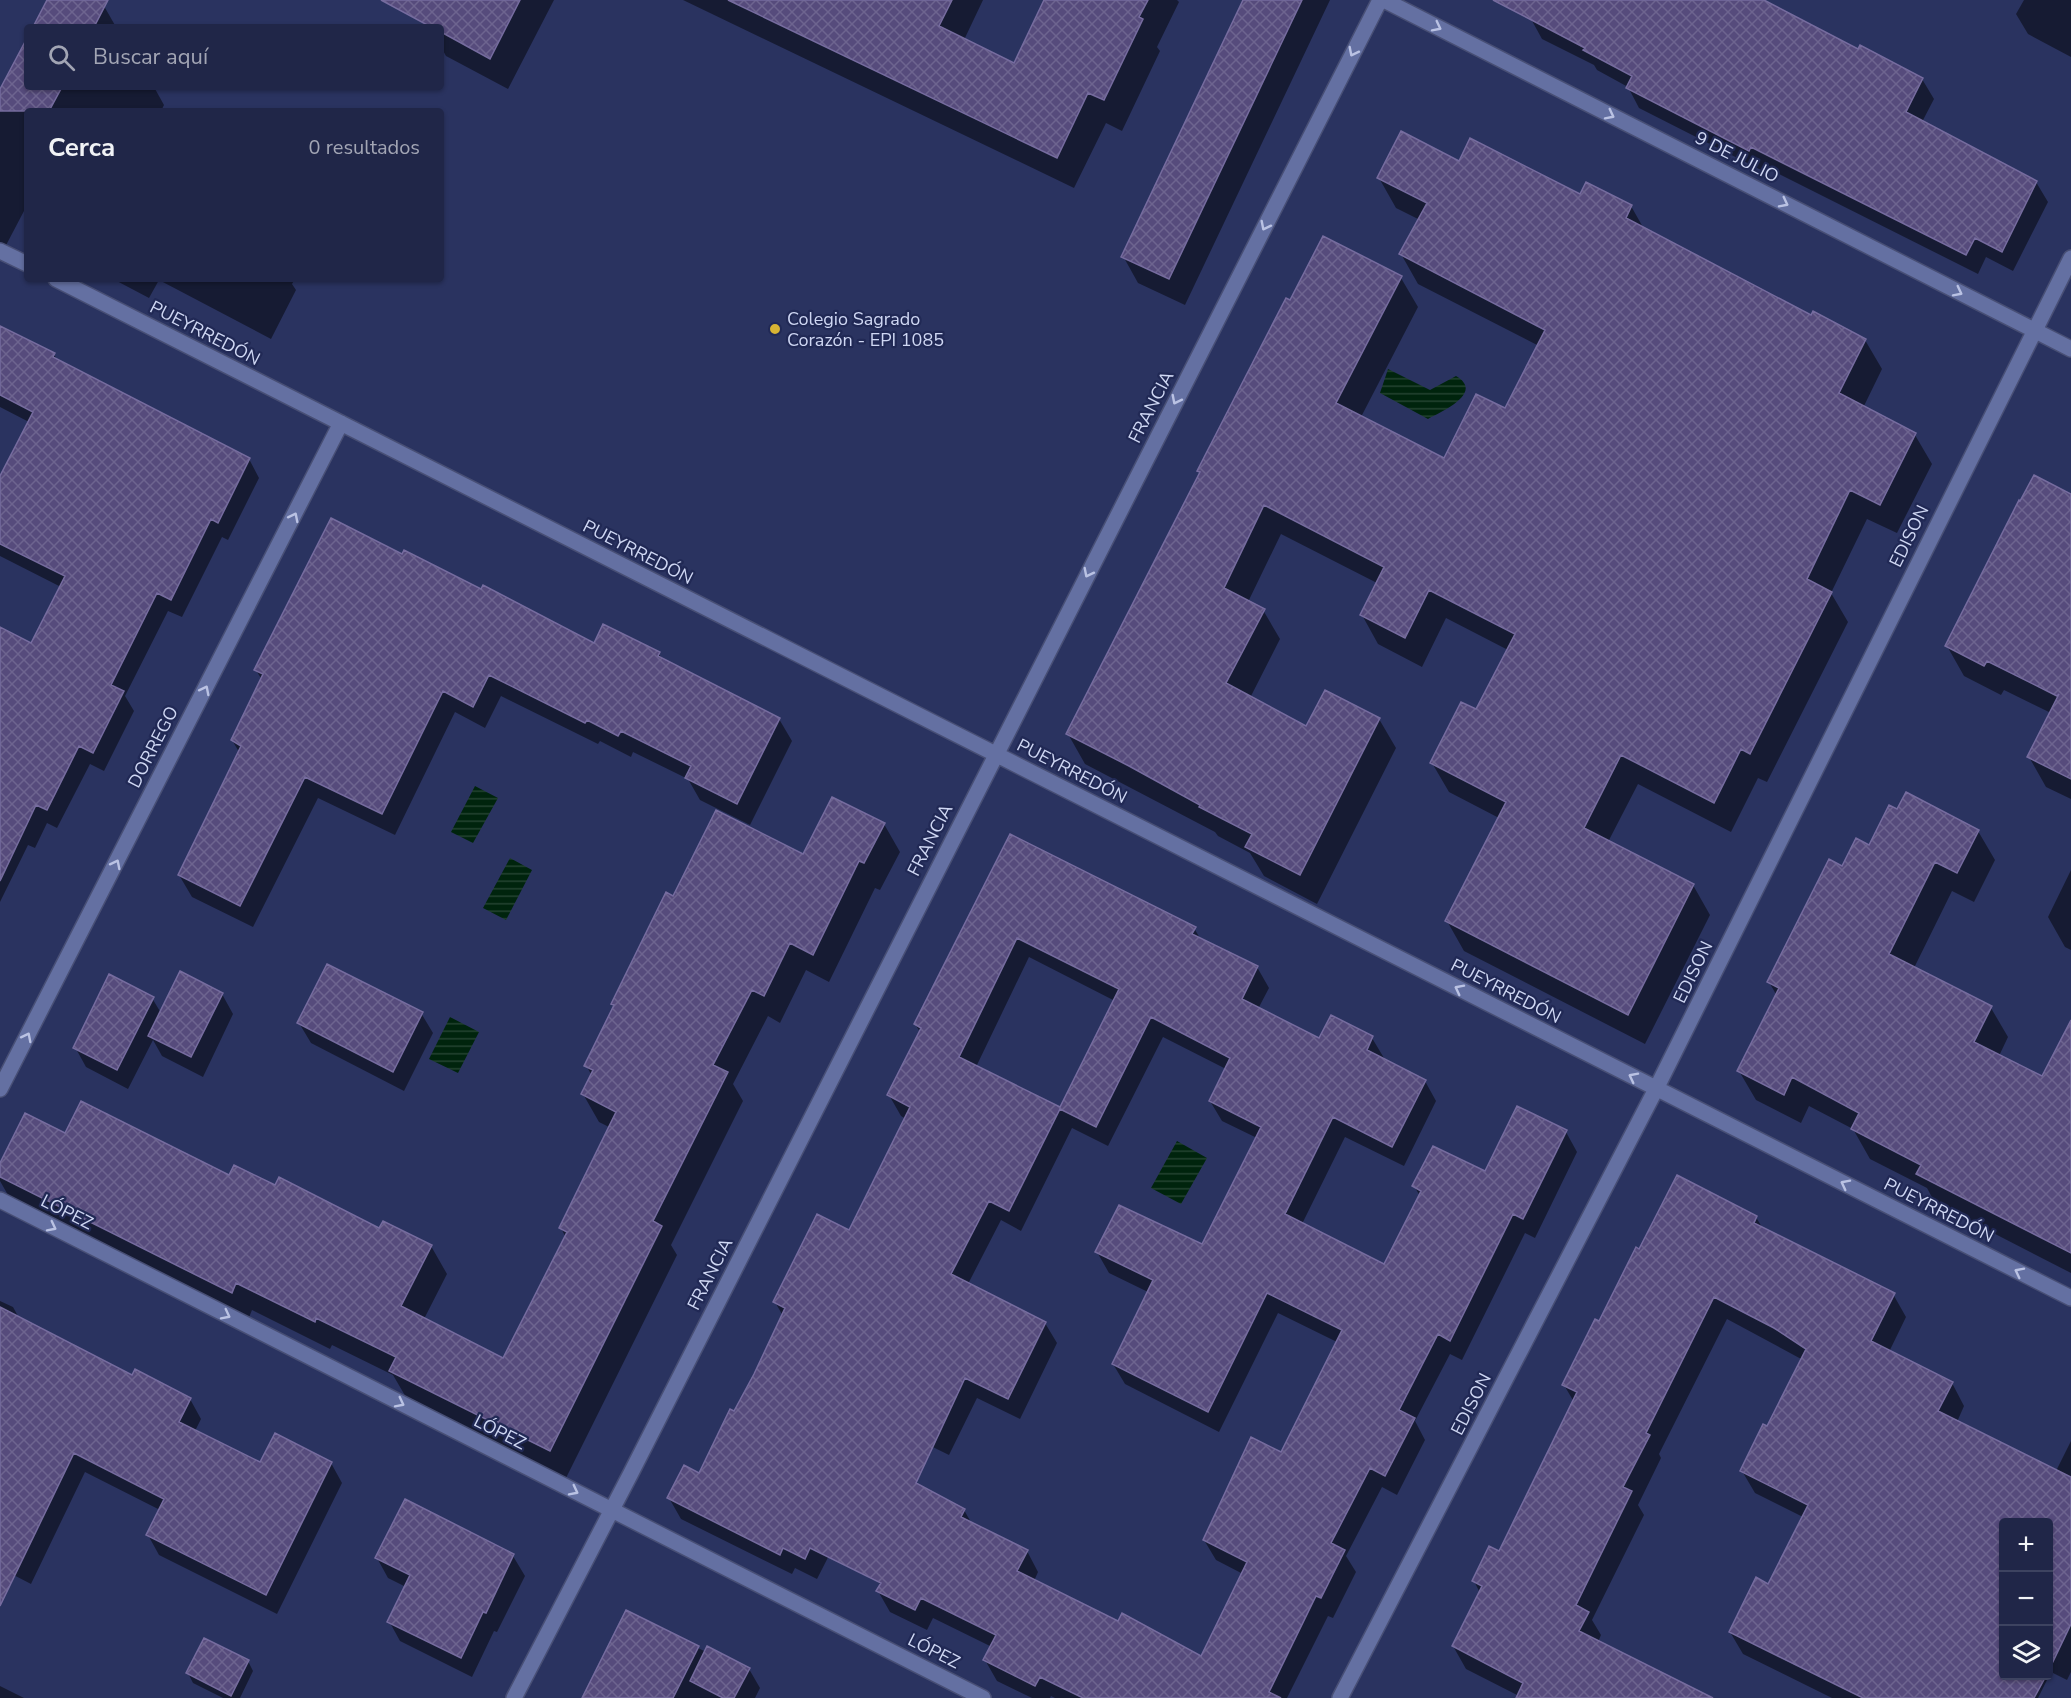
<!DOCTYPE html>
<html lang="es">
<meta charset="utf-8">
<style>
body{margin:0;font-family:"Nunito Sans",sans-serif;background:#282e4f;color:#f1f3f6}
.controls{position:absolute;right:18px;bottom:18px;display:grid;overflow:hidden;border-radius:6px;box-shadow:0 2px 4px #0004}
.controls button{width:54px;height:54px;display:grid;place-items:center;padding:0;border:0;border-bottom:2px solid #3d4360;background:#202648;color:#f1f3f6;font:30px sans-serif}
.list{margin:0;padding:0;list-style:none}
h2{display:flex;justify-content:space-between;align-items:center;height:78px;margin:0;padding:0 24px;font-size:26px}
h2 small{font-size:20px;font-weight:400;color:#a2a5b4}
.icon{flex:none;width:33px;height:33px;fill:none;stroke:currentColor;stroke-width:2;stroke-linecap:round;stroke-linejoin:round}
.map{position:relative;flex:none;width:2071px;height:1698px;overflow:hidden}
.search{position:absolute;background:#202648;box-shadow:0 2px 4px #0004;left:24px;top:24px;width:420px;height:66px;display:flex;align-items:center;gap:15px;box-sizing:border-box;padding:0 21px;border-radius:6px;color:#a2a5b4;font-size:22px}
.panel{position:absolute;background:#202648;box-shadow:0 2px 4px #0004;left:24px;top:108px;width:420px;height:174px;border-radius:6px}
.map>svg:first-child{display:block}
.water{fill:url(#water-rules)}
.shadow{fill:#0007;fill-rule:evenodd}
.building{fill:url(#building-cross-hatch);stroke:#766c9f;stroke-width:1.5;fill-rule:evenodd}
.lines{fill:none;stroke-linecap:round;stroke-linejoin:round}
.minor-casing{stroke:#484f75;stroke-width:18}
.minor{stroke:#6470a2;stroke-width:15}
.oneway{stroke:#bac2e3}
.poi-dot{fill:#d8b434;stroke:#212955;stroke-width:2}
.labels{text-anchor:middle;stroke-width:4.5;stroke-linejoin:round;paint-order:stroke}
.street-label{font-size:18px;fill:#cfd7f3;stroke:#212955}
.poi-label{font-size:18px;fill:#cfd7f3;stroke:#212955;text-anchor:start}
</style>
<div class="map">
<svg width="2071" height="1698" viewBox="0 0 2071 1698">
<defs>
<pattern id="water-rules" width="6" height="5" patternUnits="userSpaceOnUse" patternTransform="scale(1.5)"><rect width="6" height="5" fill="#00240d"/><path d="M0 2.5h6" fill="none" stroke="#244331"/></pattern>
<pattern id="building-cross-hatch" width="8" height="8" patternUnits="userSpaceOnUse" patternTransform="scale(1.5)"><rect width="8" height="8" fill="#564b7c"/><path d="M0 0l8 8M0 8l8-8" fill="none" stroke="#6d648f"/></pattern>
</defs>
<rect width="100%" height="100%" fill="#2a3360"/>
<path class="water" d="M 1388,369 L 1430,390 L 1456,376 C 1485,393 1441,412 1428,419 L 1380,393 Z
M 475,786 L 498,798 L 473,843 L 451,832 Z
M 510,858 L 532,870 L 506,920 L 483,908 Z
M 450,1017 L 479,1032 L 458,1073 L 429,1059 Z
M 1177,1141 L 1207,1158 L 1181,1204 L 1151,1188 Z"/>
<path class="shadow" d="M 48,0 L 93,0 L 104,6 L 116,27 L 34,27 Z
M 441,0 L 554,0 L 508,89 L 446,56 L 441,47 L 441,27 L 430,27 L 428,25 Z
M 683,0 L 983,0 L 964,40 L 1015,65 L 1045,0 L 1177,0 L 1179,2 L 1157,47 L 1160,51 L 1122,131 L 1106,123 L 1074,188 Z
M 1245,0 L 1330,0 L 1185,305 L 1138,283 L 1123,256 Z
M 1540,0 L 1761,0 L 1859,51 L 1922,79 L 1934,99 L 1922,122 L 2036,182 L 2048,202 L 2013,271 L 1986,257 L 1978,274 L 1763,166 L 1761,170 L 1639,108 L 1628,87 L 1597,70 L 1594,65 L 1542,39 L 1531,19 Z
M 2024,0 L 2071,0 L 2071,57 L 2028,34 L 2016,14 Z
M 27,41 L 27,87 L 154,87 L 164,105 L 161,111 L 27,111 L 27,213 L 24,211 L 3,251 L 0,250 L 0,92 Z
M 1459,163 L 1581,196 L 1631,206 L 1644,229 L 1811,317 L 1865,340 L 1882,369 L 1863,408 L 1915,435 L 1932,464 L 1897,533 L 1867,519 L 1831,593 L 1848,622 L 1767,782 L 1758,778 L 1731,832 L 1638,784 L 1608,842 L 1693,885 L 1710,915 L 1645,1044 L 1464,951 L 1447,921 L 1499,818 L 1449,792 L 1432,763 L 1477,711 L 1508,650 L 1446,618 L 1422,667 L 1378,644 L 1362,615 L 1377,583 L 1281,534 L 1248,602 L 1263,610 L 1280,639 L 1250,698 L 1307,728 L 1379,719 L 1396,748 L 1317,904 L 1264,876 L 1250,853 L 1218,836 L 1215,832 L 1085,764 L 1068,734 L 1201,474 L 1199,471 L 1291,302 L 1401,278 L 1418,307 L 1361,417 L 1445,460 L 1506,410 L 1539,346 L 1418,284 L 1401,254 L 1420,220 L 1396,208 L 1379,178 Z
M 113,279 L 295,279 L 292,284 L 296,290 L 271,339 L 159,280 L 149,298 Z
M 0,350 L 54,354 L 57,360 L 249,459 L 259,478 L 228,540 L 222,537 L 182,617 L 168,611 L 125,696 L 134,711 L 104,771 L 90,764 L 57,828 L 47,823 L 35,848 L 28,845 L 0,902 L 0,628 L 32,645 L 61,587 L 0,556 L 0,479 L 29,422 L 0,407 Z
M 2071,496 L 2071,799 L 2046,787 L 2029,757 L 2051,713 L 2004,690 L 2001,695 L 1964,676 L 1947,646 Z
M 403,556 L 595,645 L 659,654 L 663,660 L 779,719 L 792,741 L 750,825 L 700,800 L 688,779 L 633,752 L 631,757 L 600,741 L 598,744 L 501,696 L 485,728 L 455,712 L 395,835 L 318,798 L 253,927 L 192,897 L 179,875 L 239,752 L 232,740 L 262,680 L 256,670 Z
M 1898,811 L 1978,831 L 1995,860 L 1974,902 L 1952,891 L 1914,968 L 1991,1008 L 2008,1037 L 1999,1056 L 2043,1078 L 2071,1023 L 2071,1273 L 1935,1203 L 1927,1188 L 1870,1159 L 1853,1129 L 1809,1106 L 1801,1123 L 1756,1100 L 1739,1071 L 1777,996 L 1769,982 L 1843,868 L 1870,847 Z
M 884,824 L 900,852 L 880,890 L 875,888 L 829,982 L 806,970 L 780,1023 L 768,1016 L 733,1084 L 743,1101 L 671,1245 L 677,1255 L 566,1478 L 407,1399 L 393,1375 L 332,1345 L 330,1349 L 252,1310 L 248,1320 L 12,1202 L 0,1181 L 0,1167 L 66,1135 L 230,1177 L 276,1187 L 380,1230 L 431,1246 L 447,1274 L 424,1319 L 504,1360 L 566,1238 L 561,1228 L 609,1127 L 599,1122 L 583,1094 L 592,1076 L 586,1065 L 615,1007 L 613,1004 L 674,898 L 804,856 Z
M 1011,837 L 1194,928 L 1201,940 L 1257,967 L 1269,988 L 1258,1009 L 1320,1040 L 1372,1038 L 1384,1058 L 1383,1060 L 1425,1081 L 1436,1101 L 1404,1166 L 1345,1137 L 1302,1224 L 1385,1266 L 1420,1196 L 1414,1186 L 1485,1173 L 1566,1132 L 1577,1152 L 1535,1238 L 1525,1233 L 1462,1360 L 1450,1354 L 1415,1421 L 1425,1440 L 1397,1495 L 1382,1487 L 1346,1556 L 1356,1572 L 1333,1618 L 1328,1616 L 1287,1698 L 1055,1698 L 1051,1696 L 1050,1698 L 1032,1698 L 997,1681 L 985,1660 L 992,1647 L 933,1618 L 927,1630 L 890,1612 L 878,1591 L 881,1586 L 878,1581 L 964,1510 L 972,1524 L 1027,1551 L 1038,1572 L 1034,1581 L 1119,1623 L 1202,1658 L 1243,1574 L 1216,1560 L 1204,1540 L 1281,1454 L 1337,1342 L 1278,1313 L 1219,1432 L 1125,1384 L 1113,1364 L 1148,1292 L 1109,1273 L 1097,1252 L 1203,1246 L 1257,1138 L 1222,1121 L 1210,1101 L 1226,1069 L 1163,1037 L 1108,1146 L 1072,1128 L 1021,1231 L 1001,1220 L 968,1284 L 1045,1323 L 1057,1343 L 1020,1419 L 977,1398 L 949,1455 L 894,1428 L 817,1579 L 795,1568 L 792,1574 L 681,1519 L 669,1498 L 700,1475 L 735,1413 L 783,1316 L 775,1302 L 850,1232 L 906,1119 L 901,1116 L 889,1095 L 920,1032 L 915,1024 ZM 1029,957 L 1115,1001 L 1061,1109 L 976,1067 Z
M 2071,870 L 2071,950 L 2065,947 L 2048,917 Z
M 222,994 L 233,1014 L 203,1077 L 162,1056 L 153,1040 L 128,1089 L 86,1067 L 75,1047 L 152,998 L 161,1013 Z
M 421,1013 L 433,1033 L 404,1091 L 311,1043 L 299,1023 Z
M 1756,1217 L 1763,1229 L 1893,1294 L 1906,1317 L 1889,1352 L 1952,1383 L 1964,1406 L 1957,1422 L 2056,1471 L 2071,1441 L 2071,1672 L 2067,1680 L 2051,1672 L 2038,1698 L 1832,1698 L 1743,1654 L 1730,1632 L 1769,1586 L 1803,1517 L 1755,1493 L 1742,1471 L 1768,1428 L 1803,1360 L 1727,1319 L 1659,1454 L 1661,1458 L 1638,1505 L 1644,1515 L 1592,1620 L 1601,1635 L 1598,1642 L 1701,1698 L 1518,1698 L 1519,1696 L 1466,1669 L 1453,1646 L 1480,1593 L 1474,1581 L 1500,1553 L 1574,1402 L 1564,1385 L 1640,1251 ZM 2004,1522 L 2048,1522 L 2048,1676 L 2004,1676 Z
M 0,1301 L 13,1307 L 19,1318 L 133,1377 L 190,1399 L 201,1419 L 195,1431 L 261,1464 L 331,1463 L 342,1483 L 277,1614 L 159,1555 L 148,1535 L 160,1510 L 85,1472 L 31,1584 L 2,1569 L 0,1573 Z
M 513,1556 L 525,1576 L 497,1632 L 494,1631 L 472,1677 L 400,1641 L 389,1621 L 406,1587 L 388,1578 L 377,1558 Z
M 627,1612 L 706,1652 L 749,1669 L 760,1688 L 755,1698 L 583,1698 Z
M 248,1661 L 253,1671 L 240,1698 L 223,1698 L 193,1683 L 188,1673 Z
M 0,1686 L 24,1698 L 0,1698 Z"/>
<path class="building" d="M 47,0 L 108,0 L 94,27 L 33,27 Z
M 381,0 L 520,0 L 490,59 L 441,32 L 441,27 L 431,27 Z
M 728,0 L 952,0 L 939,26 L 1014,63 L 1044,0 L 1148,0 L 1139,17 L 1143,19 L 1104,100 L 1088,93 L 1057,158 Z
M 1243,0 L 1302,0 L 1169,279 L 1121,257 Z
M 1493,0 L 1764,0 L 1858,49 L 1860,45 L 1923,78 L 1906,112 L 2037,181 L 2002,252 L 1975,238 L 1966,255 L 1751,147 L 1749,151 L 1626,88 L 1632,76 L 1583,50 L 1585,48 Z
M 27,38 L 27,87 L 62,87 L 49,111 L 0,111 L 0,89 Z
M 1401,131 L 1459,161 L 1470,138 L 1580,194 L 1586,182 L 1632,205 L 1626,218 L 1811,315 L 1813,311 L 1866,339 L 1839,393 L 1916,433 L 1880,505 L 1850,490 L 1807,579 L 1832,592 L 1750,754 L 1741,749 L 1714,803 L 1621,755 L 1584,828 L 1694,884 L 1628,1015 L 1445,921 L 1506,802 L 1430,763 L 1461,702 L 1476,709 L 1515,634 L 1429,590 L 1405,638 L 1360,615 L 1384,567 L 1264,505 L 1224,588 L 1265,609 L 1226,683 L 1306,726 L 1325,690 L 1380,718 L 1300,875 L 1245,847 L 1252,834 L 1199,807 L 1200,805 L 1129,766 L 1066,734 L 1200,472 L 1197,471 L 1254,360 L 1286,298 L 1290,300 L 1323,236 L 1402,276 L 1336,403 L 1444,458 L 1476,394 L 1505,408 L 1545,330 L 1399,254 L 1427,203 L 1377,178 Z
M 0,326 L 55,353 L 53,357 L 250,458 L 218,523 L 211,519 L 171,600 L 157,593 L 111,685 L 124,691 L 93,753 L 79,746 L 47,810 L 36,805 L 0,881 L 0,627 L 31,643 L 65,576 L 0,544 L 0,476 L 33,412 L 0,395 Z
M 2034,475 L 2071,494 L 2071,779 L 2027,757 L 2059,694 L 2057,696 L 1987,661 L 1984,666 L 1945,646 L 2019,500 L 2020,501 Z
M 331,518 L 402,554 L 404,550 L 481,589 L 483,585 L 594,643 L 603,624 L 660,652 L 658,656 L 780,718 L 737,804 L 685,778 L 691,766 L 621,731 L 618,736 L 587,720 L 585,723 L 489,675 L 473,707 L 443,691 L 382,814 L 305,777 L 240,906 L 178,875 L 241,746 L 231,740 L 263,674 L 254,670 Z
M 1906,792 L 1979,830 L 1957,873 L 1935,862 L 1889,954 L 1992,1006 L 1974,1042 L 2042,1076 L 2071,1020 L 2071,1253 L 1916,1174 L 1921,1165 L 1851,1129 L 1859,1113 L 1792,1077 L 1784,1095 L 1737,1071 L 1779,988 L 1767,982 L 1829,859 L 1842,866 L 1856,838 L 1869,845 L 1889,805 L 1897,809 Z
M 832,797 L 885,823 L 864,863 L 859,861 L 813,955 L 790,943 L 764,996 L 752,990 L 713,1065 L 728,1072 L 653,1221 L 662,1226 L 550,1451 L 389,1371 L 396,1357 L 316,1318 L 315,1322 L 236,1283 L 232,1293 L 0,1177 L 0,1163 L 25,1113 L 65,1133 L 81,1101 L 229,1175 L 234,1165 L 275,1185 L 279,1177 L 379,1228 L 383,1221 L 432,1245 L 401,1306 L 503,1358 L 567,1232 L 559,1228 L 616,1112 L 581,1094 L 593,1070 L 584,1066 L 614,1005 L 611,1004 L 666,892 L 673,896 L 716,810 L 803,854 Z
M 1010,834 L 1196,927 L 1192,934 L 1258,966 L 1242,999 L 1319,1038 L 1331,1015 L 1373,1036 L 1367,1050 L 1426,1080 L 1392,1147 L 1333,1117 L 1285,1214 L 1384,1264 L 1421,1191 L 1412,1186 L 1433,1146 L 1485,1171 L 1517,1106 L 1567,1130 L 1523,1219 L 1513,1214 L 1450,1341 L 1438,1334 L 1399,1410 L 1415,1418 L 1385,1476 L 1370,1468 L 1331,1543 L 1345,1550 L 1321,1598 L 1316,1596 L 1269,1692 L 1281,1698 L 1083,1698 L 1040,1677 L 1035,1686 L 983,1660 L 996,1635 L 921,1598 L 915,1610 L 876,1591 L 881,1583 L 810,1548 L 805,1559 L 783,1548 L 780,1555 L 667,1498 L 684,1465 L 699,1473 L 730,1409 L 734,1411 L 754,1374 L 785,1308 L 773,1302 L 817,1214 L 849,1230 L 910,1107 L 887,1095 L 921,1028 L 914,1024 ZM 1017,938 L 1119,989 L 1060,1107 L 959,1057 ZM 1151,1017 L 1230,1058 L 1209,1101 L 1261,1127 L 1202,1244 L 1119,1205 L 1095,1252 L 1153,1280 L 1112,1364 L 1208,1412 L 1267,1293 L 1342,1330 L 1281,1452 L 1251,1437 L 1203,1540 L 1247,1562 L 1201,1656 L 1122,1613 L 1118,1621 L 1017,1571 L 1028,1550 L 961,1517 L 965,1509 L 916,1483 L 965,1378 L 1008,1399 L 1046,1322 L 951,1274 L 989,1201 L 1009,1211 L 1060,1109 L 1096,1127 Z
M 327,964 L 423,1012 L 393,1072 L 297,1023 Z
M 180,971 L 223,993 L 191,1057 L 148,1036 Z
M 109,974 L 154,997 L 117,1070 L 73,1048 Z
M 1677,1175 L 1757,1216 L 1754,1223 L 1895,1293 L 1871,1341 L 1953,1382 L 1938,1411 L 2071,1477 L 2071,1624 L 2049,1670 L 2049,1522 L 2004,1522 L 2004,1676 L 2046,1676 L 2034,1698 L 1863,1698 L 1729,1632 L 1756,1577 L 1768,1584 L 1808,1505 L 1740,1471 L 1763,1424 L 1767,1426 L 1806,1349 L 1774,1328 L 1714,1297 L 1646,1433 L 1650,1435 L 1623,1487 L 1632,1491 L 1576,1605 L 1589,1612 L 1579,1631 L 1713,1698 L 1516,1698 L 1523,1683 L 1452,1646 L 1482,1586 L 1472,1581 L 1489,1546 L 1499,1551 L 1577,1392 L 1562,1385 L 1595,1319 L 1599,1321 L 1636,1247 L 1639,1249 Z
M 0,1307 L 132,1375 L 135,1369 L 191,1398 L 179,1422 L 260,1462 L 275,1433 L 332,1462 L 266,1595 L 146,1535 L 164,1499 L 74,1453 L 0,1606 Z
M 405,1499 L 514,1554 L 486,1613 L 483,1612 L 461,1658 L 387,1622 L 410,1575 L 375,1558 Z
M 626,1610 L 699,1646 L 673,1698 L 582,1698 Z
M 204,1638 L 249,1660 L 231,1696 L 186,1673 Z
M 707,1646 L 750,1668 L 734,1698 L 723,1698 L 690,1681 Z"/>
<g class="lines">
<defs>
<path id="minor" d="M 1384,0 L 2071,349
M 0,251 L 27,264
M 56,279 L 2071,1298
M 0,1089 L 341,423
M 0,1200 L 983,1698
M 514,1698 L 631,1473 L 1380,0
M 1340,1698 L 1656,1089 L 2071,258"/>
</defs>
<use href="#minor" class="minor-casing"/>
<use href="#minor" class="minor"/>
</g>
<defs><path id="oneway-chevron" d="M-2-3.5L2.5 0L-2 3.5" fill="none" stroke-width="1.6" stroke-linecap="round" stroke-linejoin="round" transform="scale(1.5)"/></defs>
<g class="oneway">
<use href="#oneway-chevron" transform="translate(1437 27) rotate(27)"/>
<use href="#oneway-chevron" transform="translate(1353 52) rotate(117)"/>
<use href="#oneway-chevron" transform="translate(1610 115) rotate(27)"/>
<use href="#oneway-chevron" transform="translate(1784 203) rotate(27)"/>
<use href="#oneway-chevron" transform="translate(1265 226) rotate(117)"/>
<use href="#oneway-chevron" transform="translate(1958 292) rotate(27)"/>
<use href="#oneway-chevron" transform="translate(1176 400) rotate(117)"/>
<use href="#oneway-chevron" transform="translate(294 517) rotate(-63)"/>
<use href="#oneway-chevron" transform="translate(1088 573) rotate(117)"/>
<use href="#oneway-chevron" transform="translate(205 690) rotate(-63)"/>
<use href="#oneway-chevron" transform="translate(116 864) rotate(-63)"/>
<use href="#oneway-chevron" transform="translate(1459 989) rotate(-153)"/>
<use href="#oneway-chevron" transform="translate(27 1037) rotate(-63)"/>
<use href="#oneway-chevron" transform="translate(1633 1077) rotate(-153)"/>
<use href="#oneway-chevron" transform="translate(1845 1184) rotate(-153)"/>
<use href="#oneway-chevron" transform="translate(52 1227) rotate(27)"/>
<use href="#oneway-chevron" transform="translate(2019 1272) rotate(-153)"/>
<use href="#oneway-chevron" transform="translate(226 1315) rotate(27)"/>
<use href="#oneway-chevron" transform="translate(400 1403) rotate(27)"/>
<use href="#oneway-chevron" transform="translate(574 1491) rotate(27)"/>
</g>
<circle class="poi-dot" cx="775" cy="329" r="6"/>
<g class="labels">
<g class="street-label">
<text transform="translate(1737 157) rotate(27)" y="6">9 DE JULIO</text>
<text transform="translate(205 333) rotate(27)" y="6">PUEYRREDÓN</text>
<text transform="translate(1151 407) rotate(-63)" y="6">FRANCIA</text>
<text transform="translate(1909 536) rotate(-64)" y="6">EDISON</text>
<text transform="translate(638 552) rotate(27)" y="6">PUEYRREDÓN</text>
<text transform="translate(153 747) rotate(-63)" y="6">DORREGO</text>
<text transform="translate(1072 771) rotate(27)" y="6">PUEYRREDÓN</text>
<text transform="translate(930 840) rotate(-63)" y="6">FRANCIA</text>
<text transform="translate(1693 972) rotate(-64)" y="6">EDISON</text>
<text transform="translate(1506 991) rotate(27)" y="6">PUEYRREDÓN</text>
<text transform="translate(1939 1210) rotate(27)" y="6">PUEYRREDÓN</text>
<text transform="translate(67 1212) rotate(27)" y="6">LÓPEZ</text>
<text transform="translate(710 1274) rotate(-63)" y="6">FRANCIA</text>
<text transform="translate(1471 1404) rotate(-63)" y="6">EDISON</text>
<text transform="translate(500 1432) rotate(27)" y="6">LÓPEZ</text>
<text transform="translate(934 1651) rotate(27)" y="6">LÓPEZ</text>
</g>
<g class="poi-label">
<text x="787" y="325">Colegio Sagrado<tspan x="787" dy="21">Corazón - EPI 1085</tspan></text>
</g>
</g>
</svg>
<div class="controls">
<button>+</button>
<button>−</button>
<button><svg class="icon" aria-label="layers" viewBox="0 0 24 24"><path d="M12 4l9 5-9 5-9-5zM3 14l9 5 9-5"/></svg></button>
</div>
<div class="search"><svg class="icon" aria-label="search" viewBox="0 0 24 24"><circle cx="10" cy="10" r="6"/><path d="M15 15l6 6"/></svg>Buscar aquí</div>
<section class="panel">
<h2>Cerca<small>0 resultados</small></h2>
<ul class="list">
</ul>
</section>
</div>
